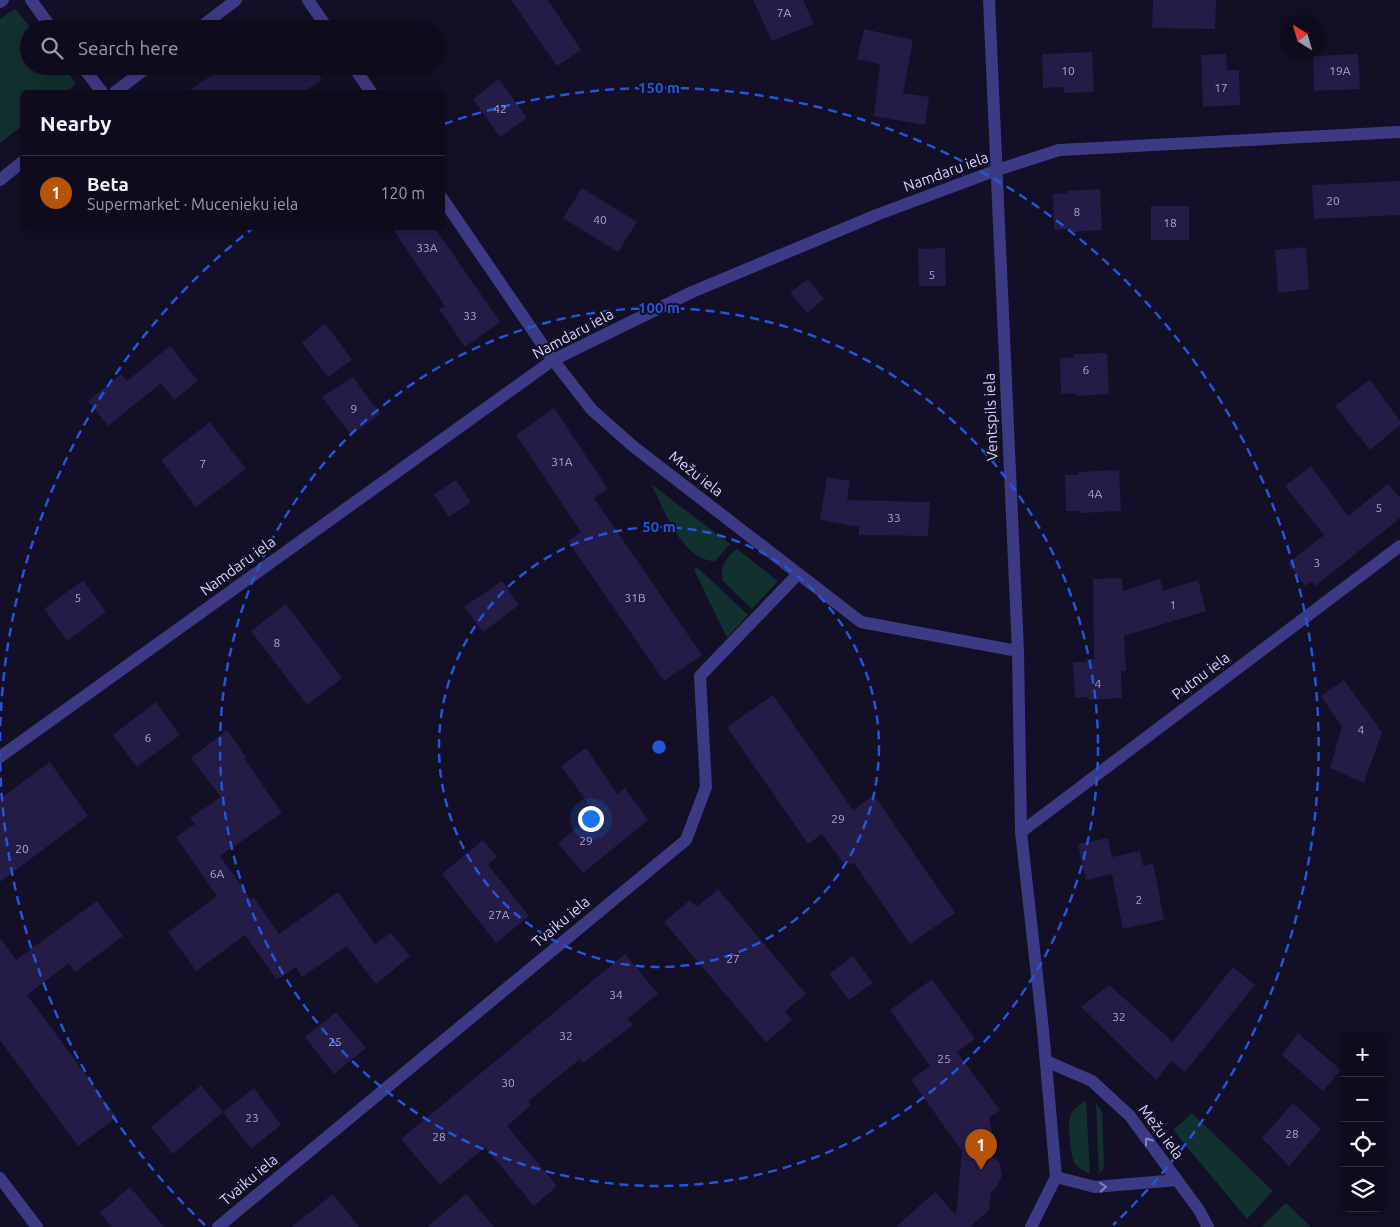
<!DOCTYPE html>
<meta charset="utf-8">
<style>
body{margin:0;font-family:Ubuntu,sans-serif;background:#171425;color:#f1f3f6}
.controls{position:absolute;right:15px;bottom:15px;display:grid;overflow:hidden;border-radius:8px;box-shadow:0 2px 12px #0003}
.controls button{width:45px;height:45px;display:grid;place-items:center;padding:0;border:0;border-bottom:1px solid #2e2b3b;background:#0e0b1c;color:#f1f3f6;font:25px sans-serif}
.compass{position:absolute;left:1280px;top:15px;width:45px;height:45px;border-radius:50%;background:#0e0b1c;box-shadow:0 2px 12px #0003;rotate:323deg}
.you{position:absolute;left:590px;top:818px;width:18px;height:18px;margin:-12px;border:4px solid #fff;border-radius:50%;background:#1a73e8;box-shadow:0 0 0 8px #1a73e833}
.badge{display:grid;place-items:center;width:32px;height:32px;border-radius:50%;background:#b45309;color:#fff;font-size:16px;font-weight:700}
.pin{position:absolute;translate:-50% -41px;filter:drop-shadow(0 1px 2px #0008)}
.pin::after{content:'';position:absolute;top:26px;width:18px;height:15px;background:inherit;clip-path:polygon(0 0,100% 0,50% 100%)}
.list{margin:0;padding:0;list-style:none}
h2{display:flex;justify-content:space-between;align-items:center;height:65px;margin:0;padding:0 20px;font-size:21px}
h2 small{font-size:16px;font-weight:400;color:#9b9ba3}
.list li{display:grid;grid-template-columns:32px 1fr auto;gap:15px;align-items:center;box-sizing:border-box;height:75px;padding:0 20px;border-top:1px solid #2e2b3b}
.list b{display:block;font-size:19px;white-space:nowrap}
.list p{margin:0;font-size:16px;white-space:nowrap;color:#9b9ba3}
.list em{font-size:16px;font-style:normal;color:#9b9ba3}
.icon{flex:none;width:28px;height:28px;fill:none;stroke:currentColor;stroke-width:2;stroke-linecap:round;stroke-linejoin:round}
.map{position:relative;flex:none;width:1400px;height:1227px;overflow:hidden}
.search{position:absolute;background:#0e0b1c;box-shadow:0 2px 12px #0003;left:20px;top:20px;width:425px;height:55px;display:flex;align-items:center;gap:12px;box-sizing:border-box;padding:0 18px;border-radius:28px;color:#9b9ba3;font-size:19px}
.panel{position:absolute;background:#0e0b1c;box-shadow:0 2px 12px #0003;left:20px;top:90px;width:425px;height:140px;border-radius:8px}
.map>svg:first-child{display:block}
.green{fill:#12302f}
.building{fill:#241b47}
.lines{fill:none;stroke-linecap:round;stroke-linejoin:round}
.minor{stroke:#3d3a85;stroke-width:12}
.tertiary{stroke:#3d3a85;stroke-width:12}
.oneway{stroke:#837fbc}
.ring{fill:none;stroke:#2655da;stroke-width:2.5;stroke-dasharray:9 6}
.labels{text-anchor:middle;stroke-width:4;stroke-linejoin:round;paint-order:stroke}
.number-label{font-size:12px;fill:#aca6d1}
.street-label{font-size:15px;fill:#d9d4ff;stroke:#130f26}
.centre{fill:#2655da;stroke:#130f26;stroke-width:2.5}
.ring-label{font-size:15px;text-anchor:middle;font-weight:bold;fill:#2655da;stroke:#130f26;stroke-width:4;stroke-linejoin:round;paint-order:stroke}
</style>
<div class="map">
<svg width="1400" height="1227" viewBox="0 0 1400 1227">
<rect width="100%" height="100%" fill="#130f26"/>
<path class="green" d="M 15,9 L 32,29 L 29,29 L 29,66 L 63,66 L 76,84 L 65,92 L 22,92 L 22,126 L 0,143 L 0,19 Z
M 651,484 L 730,544 L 715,561 C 682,561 664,509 651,484 Z
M 737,549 L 778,581 L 752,609 L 723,581 C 718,569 727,556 737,549 Z
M 697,567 L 748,615 L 727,638 L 694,570 Z
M 1086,1100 L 1090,1174 C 1085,1171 1080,1169 1076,1165 C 1070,1159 1067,1121 1071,1114 C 1074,1108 1081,1104 1086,1100 Z
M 1096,1103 L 1102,1112 L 1104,1164 L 1103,1170 L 1099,1173 Z
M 1192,1113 L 1273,1191 L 1247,1219 L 1173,1130 Z
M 1286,1203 L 1311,1227 L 1261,1227 Z"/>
<path class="building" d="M 511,0 L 548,0 L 581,50 L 557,66 Z
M 753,0 L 803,0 L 814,24 L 772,41 Z
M 1153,0 L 1216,0 L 1215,29 L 1152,28 Z
M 864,29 L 913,40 L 903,93 L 929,97 L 925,125 L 874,116 L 880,64 L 857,59 Z
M 1092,52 L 1094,92 L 1064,93 L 1064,87 L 1043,88 L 1042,54 Z
M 1226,54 L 1227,70 L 1239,70 L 1240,105 L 1203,107 L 1201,55 Z
M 1358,54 L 1360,89 L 1314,91 L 1313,56 Z
M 226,66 L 318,66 L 314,69 L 322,80 L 303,92 L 187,92 Z
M 499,79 L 527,118 L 500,137 L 473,99 Z
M 1400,181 L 1400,215 L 1314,219 L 1312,185 Z
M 582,188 L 637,222 L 618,252 L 563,218 Z
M 1100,189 L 1102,230 L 1069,232 L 1068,229 L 1054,230 L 1053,194 L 1067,193 L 1067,191 Z
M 1151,206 L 1189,206 L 1189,240 L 1151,240 Z
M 392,228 L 435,228 L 500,322 L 465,347 L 439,309 L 445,306 Z
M 1306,247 L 1309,289 L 1278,293 L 1275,250 Z
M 945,248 L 946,286 L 919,286 L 918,249 Z
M 808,279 L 824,299 L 807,313 L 790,293 Z
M 325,323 L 352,360 L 328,377 L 302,343 Z
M 170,346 L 198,381 L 174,400 L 161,383 L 108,426 L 88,401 L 121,374 L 127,381 Z
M 1107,353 L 1109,394 L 1076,396 L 1075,393 L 1061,394 L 1060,358 L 1074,357 L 1074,354 Z
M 353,377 L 380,414 L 351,435 L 322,397 Z
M 1370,380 L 1400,421 L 1400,425 L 1370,450 L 1335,406 Z
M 554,408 L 608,489 L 594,498 L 702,655 L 664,681 L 568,541 L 581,532 L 516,435 Z
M 210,422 L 246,469 L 196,507 L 161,460 Z
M 1311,466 L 1348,516 L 1388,484 L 1400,498 L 1400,518 L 1315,586 L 1311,581 L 1305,586 L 1288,563 L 1324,535 L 1285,486 Z
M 1119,470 L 1121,511 L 1080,513 L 1080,511 L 1066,511 L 1065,475 L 1079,475 L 1079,472 Z
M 827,477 L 850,481 L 847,500 L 930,502 L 928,536 L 859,535 L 859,527 L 820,520 Z
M 456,480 L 471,502 L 449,517 L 434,494 Z
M 1122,578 L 1123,591 L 1160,579 L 1163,591 L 1198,580 L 1206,611 L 1124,636 L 1126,671 L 1121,671 L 1122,698 L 1089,700 L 1088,697 L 1075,698 L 1073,662 L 1087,662 L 1087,659 L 1094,659 L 1093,579 Z
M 83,580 L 106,612 L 67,641 L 44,609 Z
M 502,581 L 519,605 L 483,632 L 464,607 Z
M 286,604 L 342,678 L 307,705 L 251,631 Z
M 1344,680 L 1382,732 L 1364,783 L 1330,768 L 1342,727 L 1321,696 Z
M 773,695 L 853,810 L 874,795 L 955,913 L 910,944 L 854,863 L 850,865 L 847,860 L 843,863 L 822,834 L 808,844 L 727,727 Z
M 156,702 L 180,735 L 137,767 L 113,735 Z
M 227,730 L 246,757 L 244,758 L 282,813 L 220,856 L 251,900 L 254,898 L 279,934 L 338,892 L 375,944 L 391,933 L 410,956 L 376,984 L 347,946 L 302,977 L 296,967 L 277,980 L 245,935 L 196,971 L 168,932 L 217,896 L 176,837 L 195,824 L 190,818 L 221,797 L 191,758 Z
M 586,748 L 617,794 L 625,788 L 648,820 L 583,873 L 558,843 L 595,813 L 561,766 Z
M 50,762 L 88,816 L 0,882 L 0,799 Z
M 1108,838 L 1112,857 L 1140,851 L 1143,866 L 1153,863 L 1164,920 L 1123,929 L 1112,874 L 1086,880 L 1078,844 Z
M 483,840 L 497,857 L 488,865 L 529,916 L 496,943 L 442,874 Z
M 718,889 L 806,994 L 785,1011 L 792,1020 L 766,1042 L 664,922 L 690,900 L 697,907 Z
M 97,901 L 123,936 L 75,972 L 69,963 L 27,995 L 117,1117 L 78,1146 L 0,1040 L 0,938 L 16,960 Z
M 625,954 L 658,994 L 627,1019 L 633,1025 L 583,1063 L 580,1059 L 528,1101 L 531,1105 L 507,1126 L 557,1186 L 534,1206 L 485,1147 L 440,1185 L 401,1139 Z
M 853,956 L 873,983 L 849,1000 L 829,974 Z
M 1233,967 L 1255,985 L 1185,1072 L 1171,1061 L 1156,1080 L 1081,1007 L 1109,985 L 1173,1042 Z
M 932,979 L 975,1039 L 957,1052 L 1000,1110 L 989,1118 L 994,1144 L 993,1156 L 1000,1164 L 1002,1175 L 998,1185 L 991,1192 L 989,1210 L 970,1227 L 896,1227 L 935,1192 L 956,1215 L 962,1151 L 911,1080 L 930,1066 L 890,1010 Z
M 336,1012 L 366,1048 L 334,1074 L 305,1037 Z
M 1298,1033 L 1341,1070 L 1323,1091 L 1282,1055 Z
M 201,1085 L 223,1112 L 173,1154 L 151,1127 Z
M 254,1088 L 281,1125 L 251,1149 L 223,1112 Z
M 1293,1103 L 1321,1129 L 1289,1166 L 1262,1138 Z
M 130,1187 L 164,1227 L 112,1227 L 100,1213 Z
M 333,1194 L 359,1227 L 291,1227 Z
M 466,1194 L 494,1227 L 427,1227 Z"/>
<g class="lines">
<path class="minor" d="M 31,0 L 52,29
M 308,0 L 328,29
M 0,2 L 3,0
M 198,29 L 236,0
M 82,66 L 102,92
M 353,66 L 371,92
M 115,92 L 149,66
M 0,180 L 22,162
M 442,198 L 553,360 L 592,410 L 634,447 L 861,622 L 1018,651
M 0,757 L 553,360 L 692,292 L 879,214 L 997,170 L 1059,150 L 1400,132
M 1021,832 L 1400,546
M 1046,1061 L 1092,1081 L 1130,1116 L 1199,1210 L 1208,1227
M 1056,1177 L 1095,1187 L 1177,1180
M 218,1227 L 686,840 L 706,787 L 700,676 L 798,574"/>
<path class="tertiary" d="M 989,0 L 1018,651 L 1021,832 L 1043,1030 L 1056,1177 L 1031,1227
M 0,1178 L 37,1227"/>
</g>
<defs><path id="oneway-chevron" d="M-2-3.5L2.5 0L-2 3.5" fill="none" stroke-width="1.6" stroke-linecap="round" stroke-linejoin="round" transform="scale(1.25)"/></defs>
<g class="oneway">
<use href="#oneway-chevron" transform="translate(1148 1141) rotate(-126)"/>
<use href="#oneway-chevron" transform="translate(1103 1187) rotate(-5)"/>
</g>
<g class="ring">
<circle cx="659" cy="747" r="220"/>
<circle cx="659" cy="747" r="439"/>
<path d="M205 1225A659 659 0 0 1 0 753M0 741A659 659 0 0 1 253 228M444 124A659 659 0 0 1 1113 1225"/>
</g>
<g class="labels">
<g class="number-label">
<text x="784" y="17">7A</text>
<text x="1068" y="75">10</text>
<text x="1340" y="75">19A</text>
<text x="1221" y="92">17</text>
<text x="500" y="113">42</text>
<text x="1333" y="205">20</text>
<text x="1077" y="216">8</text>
<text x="600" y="224">40</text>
<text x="1170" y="227">18</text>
<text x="427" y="252">33A</text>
<text x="932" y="279">5</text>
<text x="470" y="320">33</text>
<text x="1086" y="374">6</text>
<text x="354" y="413">9</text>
<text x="562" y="466">31A</text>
<text x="203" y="468">7</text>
<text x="1095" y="498">4A</text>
<text x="1379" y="512">5</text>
<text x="894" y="522">33</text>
<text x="1317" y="567">3</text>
<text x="78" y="602">5</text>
<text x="635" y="602">31B</text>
<text x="1173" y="609">1</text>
<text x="277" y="647">8</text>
<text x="1098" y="688">4</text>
<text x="1361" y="734">4</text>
<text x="148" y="742">6</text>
<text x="838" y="823">29</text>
<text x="586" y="845">29</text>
<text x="22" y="853">20</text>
<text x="217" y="878">6A</text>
<text x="1139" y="904">2</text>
<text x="499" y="919">27A</text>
<text x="733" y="963">27</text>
<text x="616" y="999">34</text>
<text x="1119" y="1021">32</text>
<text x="566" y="1040">32</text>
<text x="335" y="1046">25</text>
<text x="944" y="1063">25</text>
<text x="508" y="1087">30</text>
<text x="252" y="1122">23</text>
<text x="1292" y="1138">28</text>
<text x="439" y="1141">28</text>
</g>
<g class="street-label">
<text transform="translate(946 172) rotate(-20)" y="5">Namdaru iela</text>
<text transform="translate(573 334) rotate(-28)" y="5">Namdaru iela</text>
<text transform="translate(991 417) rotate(-92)" y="5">Ventspils iela</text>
<text transform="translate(696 474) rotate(38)" y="5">Mežu iela</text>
<text transform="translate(238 566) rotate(-36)" y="5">Namdaru iela</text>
<text transform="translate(1201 676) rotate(-37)" y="5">Putnu iela</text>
<text transform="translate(561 922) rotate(-40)" y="5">Tvaiku iela</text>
<text transform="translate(1161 1132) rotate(53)" y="5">Mežu iela</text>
<text transform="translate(249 1180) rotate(-40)" y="5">Tvaiku iela</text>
</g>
</g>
<circle cx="659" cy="747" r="8" class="centre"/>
<g class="ring-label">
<text x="659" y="93">150 m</text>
<text x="659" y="313">100 m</text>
<text x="659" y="532">50 m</text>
</g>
</svg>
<div class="controls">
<button>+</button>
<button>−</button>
<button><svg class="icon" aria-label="locate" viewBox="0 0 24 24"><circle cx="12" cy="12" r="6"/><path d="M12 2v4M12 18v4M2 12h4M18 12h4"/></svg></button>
<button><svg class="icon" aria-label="layers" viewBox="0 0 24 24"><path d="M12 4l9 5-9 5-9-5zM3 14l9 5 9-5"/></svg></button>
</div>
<svg class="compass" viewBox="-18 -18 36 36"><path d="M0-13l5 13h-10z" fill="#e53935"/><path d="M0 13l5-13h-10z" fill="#9b9ba3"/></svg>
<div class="you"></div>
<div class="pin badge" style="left:981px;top:1170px">1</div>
<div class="search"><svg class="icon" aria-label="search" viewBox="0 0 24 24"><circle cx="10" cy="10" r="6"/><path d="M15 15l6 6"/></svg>Search here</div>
<section class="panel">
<h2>Nearby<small></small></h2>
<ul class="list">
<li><span class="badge">1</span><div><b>Beta</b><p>Supermarket · Mucenieku iela</p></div><em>120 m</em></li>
</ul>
</section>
</div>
